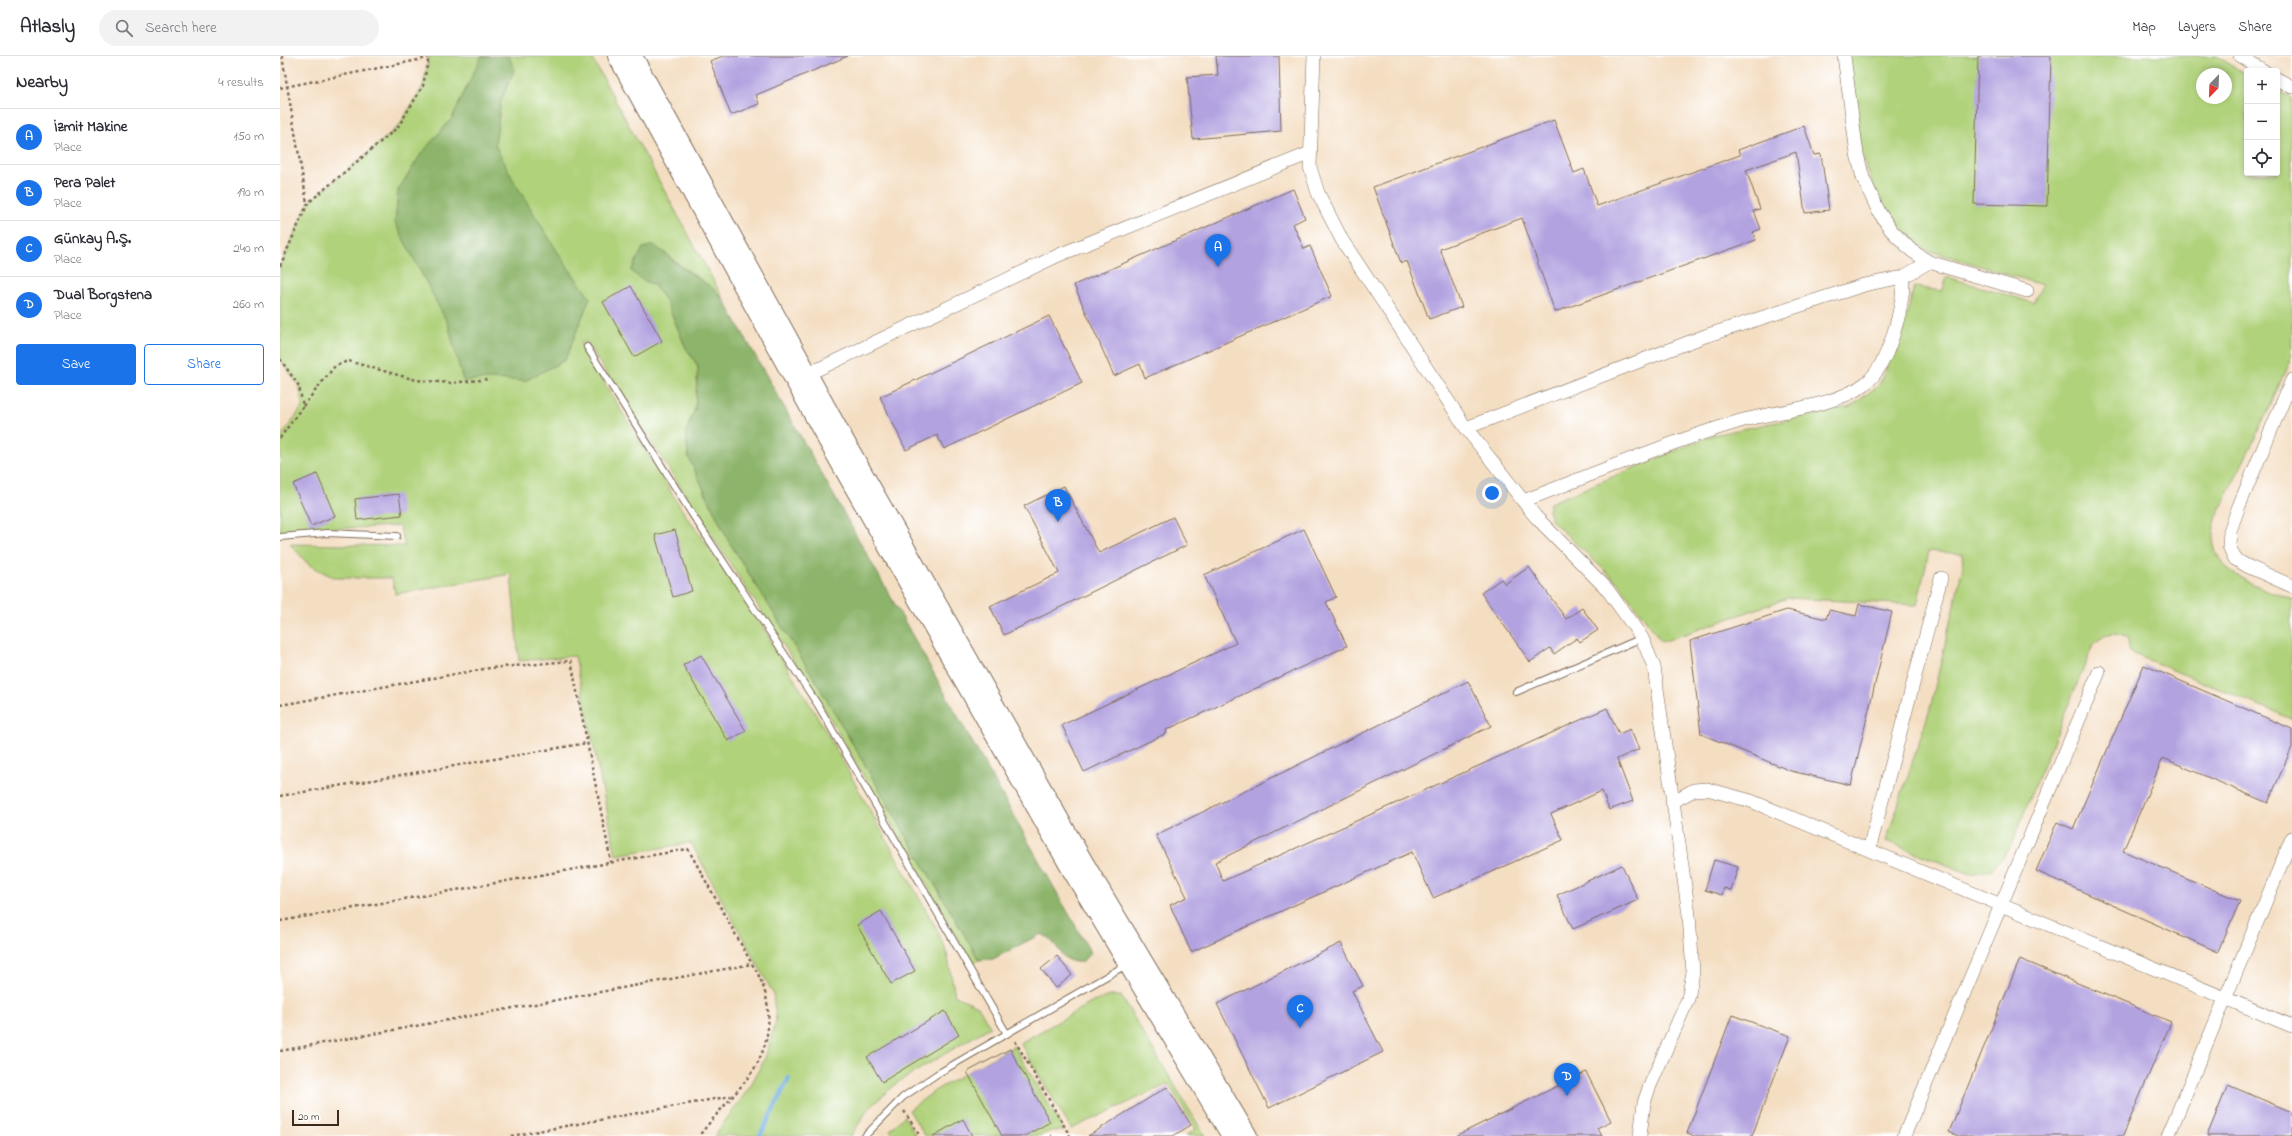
<!DOCTYPE html>
<meta charset="utf-8">
<style>
body{margin:0;font-family:"Indie Flower",sans-serif;background:#f2f2f3;color:#2b2b33}
.controls{position:absolute;right:12px;top:12px;display:grid;overflow:hidden;border-radius:4px;box-shadow:0 2px 6px #0003}
.controls button{width:36px;height:36px;display:grid;place-items:center;padding:0;border:0;border-bottom:1px solid #e1e1e2;background:#fff;color:#2b2b33;font:20px sans-serif}
.compass{position:absolute;left:1916px;top:12px;width:36px;height:36px;border-radius:50%;background:#fff;box-shadow:0 2px 6px #0003;rotate:203deg}
.scale{position:absolute;left:12px;bottom:10px;width:47px;box-sizing:border-box;padding-left:4px;border:2px solid #3b2a1e;border-top:0;font-size:11px;line-height:14px;white-space:nowrap;color:#3b2a1e;-webkit-text-stroke:3px #fff;paint-order:stroke}
.you{position:absolute;left:1212px;top:437px;width:14px;height:14px;margin:-10px;border:3px solid #fff;border-radius:50%;background:#1a73e8;box-shadow:0 0 0 6px #1a73e833}
.badge{display:grid;place-items:center;width:26px;height:26px;border-radius:50%;background:#1a73e8;color:#fff;font-size:13px;font-weight:700}
.pin{position:absolute;translate:-50% -33px;filter:drop-shadow(0 1px 2px #0008)}
.pin::after{content:'';position:absolute;top:21px;width:14px;height:12px;background:inherit;clip-path:polygon(0 0,100% 0,50% 100%)}
.list{margin:0;padding:0;list-style:none}
h2{display:flex;justify-content:space-between;align-items:center;height:52px;margin:0;padding:0 16px;font-size:17px}
h2 small{font-size:13px;font-weight:400;color:#7c7c81}
.list li{display:grid;grid-template-columns:26px 1fr auto;gap:12px;align-items:center;box-sizing:border-box;height:56px;padding:0 16px;border-top:1px solid #e1e1e2}
.list b{display:block;font-size:15px;white-space:nowrap}
.list p{margin:0;font-size:13px;white-space:nowrap;color:#7c7c81}
.list em{font-size:13px;font-style:normal;color:#7c7c81}
.actions{display:flex;gap:8px;padding:12px 16px}
.actions a{flex:1;padding:9px 0;border:1px solid #1a73e8;border-radius:4px;text-align:center;font-size:14px;color:#1a73e8}
.actions .main{background:#1a73e8;color:#fff}
.icon{flex:none;width:22px;height:22px;fill:none;stroke:currentColor;stroke-width:2;stroke-linecap:round;stroke-linejoin:round}
.map{position:relative;flex:none;width:2012px;height:1080px;overflow:hidden}
header{display:flex;align-items:center;gap:24px;box-sizing:border-box;height:56px;padding:0 20px;background:#fff;border-bottom:1px solid #e1e1e2}
header strong{font-size:19px}
nav{display:flex;gap:22px;margin-inline-start:auto;font-size:14px}
.search{width:280px;height:36px;background:#f2f2f3;display:flex;align-items:center;gap:10px;box-sizing:border-box;padding:0 14px;border-radius:22px;color:#7c7c81;font-size:15px}
main{display:flex}
aside{flex:1;background:#fff}
.map>svg:first-child{display:block}
.green{fill:#b0d27a;stroke:#767e4c;fill-rule:evenodd}
.forest{fill:#8cb46a;stroke:#646f44}
.lines{fill:none;stroke-linecap:round;stroke-linejoin:round}
.stream{stroke:#76b0e6;stroke-width:4.5}
.building{fill:#b2a2e0}
.lane-casing{stroke:#7c6957;stroke-width:8}
.street-casing{stroke:#7c6957;stroke-width:14}
.secondary-casing{stroke:#7c6957;stroke-width:20}
.path{stroke:#7c6957;stroke-width:2.5;stroke-dasharray:3 3;stroke-linecap:butt}
.lane{stroke:#fff;stroke-width:6}
.street{stroke:#fff;stroke-width:13}
.secondary{stroke:#fff;stroke-width:18}
</style>
<header>
<strong>Atlasly</strong>
<div class="search"><svg class="icon" aria-label="search" viewBox="0 0 24 24"><circle cx="10" cy="10" r="6"/><path d="M15 15l6 6"/></svg>Search here</div>
<nav><a>Map</a><a>Layers</a><a>Share</a></nav>
</header>
<main>
<aside>
<h2>Nearby<small>4 results</small></h2>
<ul class="list">
<li><span class="badge">A</span><div><b>İzmit Makine</b><p>Place</p></div><em>150 m</em></li>
<li><span class="badge">B</span><div><b>Pera Palet</b><p>Place</p></div><em>190 m</em></li>
<li><span class="badge">C</span><div><b>Günkay A.Ş.</b><p>Place</p></div><em>240 m</em></li>
<li><span class="badge">D</span><div><b>Dual Borgstena</b><p>Place</p></div><em>260 m</em></li>
</ul>
<div class="actions"><a class="main">Save</a><a>Share</a></div>
</aside>
<div class="map">
<svg width="2012" height="1080" viewBox="0 0 2012 1080">
<rect width="100%" height="100%" fill="#fff"/>
<filter id="ink" filterUnits="userSpaceOnUse"><feTurbulence type="fractalNoise" baseFrequency=".025" numOctaves="2"/><feDisplacementMap in="SourceGraphic" scale="8" xChannelSelector="R" yChannelSelector="G"/><feConvolveMatrix kernelMatrix="1 2 1 2 8 2 1 2 1" color-interpolation-filters="sRGB"/></filter>
<filter id="wash" filterUnits="userSpaceOnUse"><feTurbulence type="fractalNoise" baseFrequency=".012" numOctaves="4" result="noise"/><feDisplacementMap in="SourceGraphic" scale="16" xChannelSelector="R" yChannelSelector="G"/><feGaussianBlur stdDeviation="0.9" result="paint"/><feColorMatrix in="noise" values="0 0 0 0 0 0 0 0 0 0 0 0 0 0 0 0 0 1.4 0 .05"/><feComposite in="paint" operator="in"/></filter>
<g filter="url(#wash)">
<rect width="100%" height="100%" fill="#f4dec2"/>
<path class="green" d="M 149,0 L 311,0 L 444,244 C 426,224 402,213 383,195 L 361,223 L 374,229 L 387,247 L 406,292 L 418,310 L 415,353 L 406,375 L 408,400 L 448,484 L 537,627 L 699,904 L 692,907 L 543,650 L 306,286 L 300,287 L 404,457 L 463,539 L 540,665 L 656,872 L 667,897 L 675,940 L 698,950 L 710,971 L 618,1026 L 588,1053 L 571,1080 L 434,1080 L 470,1031 L 485,1002 L 496,965 L 493,937 L 411,787 L 336,799 L 295,600 L 239,605 L 231,518 L 115,538 L 112,522 L 55,522 L 29,509 L 10,488 L 125,490 L 119,470 L 0,475 L 0,382 L 23,350 L 19,330 L 0,303 L 0,210 L 28,147 L 118,71 L 143,30 Z
M 1566,0 L 1937,0 L 1967,19 L 1967,117 L 1997,117 L 1997,34 L 2012,41 L 2012,299 L 1989,353 L 1937,460 C 1936,465 1933,472 1933,478 C 1931,519 1982,531 2012,544 L 2012,663 L 1849,596 L 1849,582 C 1832,576 1827,576 1813,589 L 1729,794 L 1711,814 L 1690,818 L 1606,785 L 1650,653 L 1683,510 L 1682,498 L 1649,495 L 1637,549 L 1508,542 L 1382,586 L 1339,528 L 1272,465 L 1268,455 L 1270,447 L 1433,379 L 1570,351 L 1599,329 L 1624,270 L 1634,231 L 1662,235 L 1667,221 L 1754,247 L 1762,229 L 1644,193 L 1619,173 L 1598,142 L 1581,97 ZM 1922,18 L 1946,18 L 1946,42 L 1922,42 Z
M 830,940 L 841,940 L 925,1080 L 905,1080 L 916,1073 L 888,1028 L 791,1073 L 740,987 L 813,946 Z
M 734,990 L 784,1075 L 771,1075 L 759,1080 L 645,1080 L 629,1054 L 656,1034 Z
M 624,1060 L 636,1080 L 614,1080 L 610,1074 Z"/>
<path class="forest" d="M 229,0 L 234,14 L 221,45 L 215,89 L 235,127 L 282,203 L 310,242 L 285,304 L 245,325 L 210,323 L 183,325 L 168,268 L 115,167 L 118,134 L 141,98 L 172,62 L 201,1 Z
M 374,189 L 397,208 L 435,234 L 444,244 L 808,892 L 810,897 L 802,906 C 777,908 782,886 761,878 L 713,903 L 699,904 L 537,627 L 448,484 L 408,400 L 406,375 L 415,353 L 418,310 L 406,292 L 387,247 L 374,229 L 361,223 L 351,215 L 363,192 Z"/>
<g class="lines">
<path class="stream" d="M 480,1080 L 509,1022"/>
</g>
<g id="blocks">
<path class="building" d="M 443,0 L 568,0 L 476,39 L 479,48 L 451,59 L 430,5 Z
M 936,0 L 999,0 L 1001,75 L 913,83 L 907,21 L 938,19 Z
M 1698,0 L 1771,0 L 1767,150 L 1694,148 Z
M 1274,64 L 1294,117 L 1304,113 L 1317,150 L 1460,99 L 1458,94 L 1524,70 L 1534,99 L 1541,98 L 1549,154 L 1525,157 L 1516,96 L 1466,114 L 1480,153 L 1474,155 L 1481,173 L 1473,176 L 1476,184 L 1275,256 L 1242,162 L 1160,193 L 1182,251 L 1149,263 L 1127,205 L 1121,207 L 1093,131 Z
M 1013,133 L 1025,162 L 1013,168 L 1024,193 L 1030,190 L 1052,240 L 865,322 L 860,308 L 834,320 L 794,229 Z
M 351,230 L 382,285 L 354,301 L 323,246 Z
M 769,260 L 802,327 L 664,393 L 657,379 L 626,394 L 600,341 Z
M 37,418 L 55,460 L 31,470 L 13,428 Z
M 784,430 L 819,497 L 893,461 L 907,489 L 724,579 L 710,550 L 779,517 L 744,450 Z
M 119,438 L 122,459 L 77,464 L 75,443 Z
M 1024,473 L 1056,541 L 1046,546 L 1067,590 L 886,674 L 887,677 L 804,716 L 782,669 L 956,587 L 924,519 Z
M 395,474 L 412,535 L 393,541 L 375,479 Z
M 1249,511 L 1286,563 L 1302,552 L 1318,574 L 1300,586 L 1297,582 L 1274,598 L 1270,592 L 1250,606 L 1201,537 L 1221,523 L 1225,528 Z
M 1579,548 L 1612,556 L 1571,729 L 1511,715 L 1421,678 L 1410,585 L 1507,554 L 1546,563 L 1549,554 L 1576,560 Z
M 421,599 L 466,675 L 448,685 L 403,609 Z
M 1864,609 L 2012,673 L 2012,691 L 1988,747 L 1883,702 L 1843,795 L 1960,845 L 1938,896 L 1756,815 L 1777,766 L 1793,773 Z
M 1188,625 L 1211,670 L 935,806 L 943,825 L 1327,652 L 1339,678 L 1350,673 L 1359,693 L 1337,703 L 1353,745 L 1329,754 L 1322,735 L 1271,758 L 1283,784 L 1153,842 L 1132,796 L 911,896 L 890,849 L 907,841 L 876,779 Z
M 1434,804 L 1458,811 L 1451,834 L 1444,832 L 1442,839 L 1425,834 Z
M 1342,809 L 1358,844 L 1293,873 L 1277,839 Z
M 601,855 L 635,915 L 611,928 L 577,869 Z
M 1061,887 L 1083,930 L 1072,935 L 1103,996 L 989,1052 L 937,948 Z
M 777,900 L 792,919 L 776,932 L 761,913 Z
M 1740,903 L 1891,966 L 1843,1080 L 1678,1080 L 1669,1076 Z
M 665,955 L 679,979 L 602,1026 L 587,1001 Z
M 1452,959 L 1510,980 L 1472,1080 L 1414,1080 L 1407,1077 Z
M 730,993 L 770,1066 L 745,1080 L 722,1080 L 687,1016 Z
M 1306,1016 L 1331,1065 L 1317,1072 L 1322,1080 L 1176,1080 Z
M 1948,1029 L 2012,1056 L 2012,1080 L 1927,1080 Z
M 887,1031 L 911,1069 L 893,1080 L 808,1080 Z
M 683,1063 L 692,1080 L 653,1080 Z"/>
</g>
</g>
<g filter="url(#ink)">
<use href="#blocks" fill-opacity="0" stroke="#7c6957" stroke-width="1"/>
<g class="lines">
<defs>
<path id="lane" d="M 307,291 L 412,458 L 538,649 L 727,978
M 0,481 L 47,477 L 117,480
M 1236,636 L 1362,582
M 585,1080 L 623,1041 L 657,1018 L 846,909"/>
<path id="street" d="M 1034,0 L 1030,111 L 1038,137 L 1062,184 L 1186,372 L 1255,460 L 1327,533 L 1362,582 L 1374,611 L 1409,859 L 1413,916 L 1408,943 L 1369,1032 L 1364,1047 L 1360,1080
M 1564,0 L 1577,98 L 1583,122 L 1599,156 L 1611,174 L 1632,195 L 1649,206 L 1747,235
M 1960,0 L 1984,15
M 1997,23 L 2012,31
M 528,318 L 779,199 L 1030,97
M 2012,324 L 1959,450 L 1950,475 L 1949,490 L 1955,503 L 1967,510 L 2012,530
M 1186,372 L 1425,280 L 1584,229 L 1623,221 L 1649,206
M 1243,445 C 1314,418 1384,388 1457,366 C 1494,355 1557,351 1586,327 C 1609,309 1624,249 1623,221
M 1392,746 L 1414,734 L 1427,733 L 1471,745 L 2012,970
M 1589,794 L 1661,522
M 1624,1080 L 1819,616
M 1888,1080 L 2012,782"/>
<path id="secondary" d="M 337,0 L 547,384 L 682,622 L 792,815 L 951,1080
M 353,0 L 560,376 L 805,808 L 968,1080"/>
</defs>
<use href="#lane" class="lane-casing"/>
<use href="#street" class="street-casing"/>
<use href="#secondary" class="secondary-casing"/>
<path class="path" d="M 2,0 L 27,147
M 0,32 L 148,2
M 0,210 L 28,147 L 118,71 L 143,30 L 149,0
M 0,303 L 19,330 L 23,350 L 0,382
M 23,350 L 55,310 L 68,305 L 136,324 L 171,327 L 210,323
M 0,649 L 210,612 L 291,605 L 331,806
M 0,740 L 307,687
M 0,865 L 408,793 L 472,908
M 735,985 L 790,1080
M 0,995 L 472,908 C 493,939 494,981 474,1013 C 458,1037 436,1057 419,1080
M 624,1055 L 640,1080
M 231,1080 L 451,1040
M 771,1080 L 772,1080"/>
<use href="#lane" class="lane"/>
<use href="#street" class="street"/>
<use href="#secondary" class="secondary"/>
</g>
</g>
</svg>
<div class="controls">
<button>+</button>
<button>−</button>
<button><svg class="icon" aria-label="locate" viewBox="0 0 24 24"><circle cx="12" cy="12" r="6"/><path d="M12 2v4M12 18v4M2 12h4M18 12h4"/></svg></button>
</div>
<svg class="compass" viewBox="-18 -18 36 36"><path d="M0-13l5 13h-10z" fill="#e53935"/><path d="M0 13l5-13h-10z" fill="#7c7c81"/></svg>
<div class="scale">20 m</div>
<div class="you"></div>
<div class="pin badge" style="left:938px;top:211px">A</div>
<div class="pin badge" style="left:778px;top:466px">B</div>
<div class="pin badge" style="left:1020px;top:972px">C</div>
<div class="pin badge" style="left:1287px;top:1040px">D</div>
</div>
</main>
